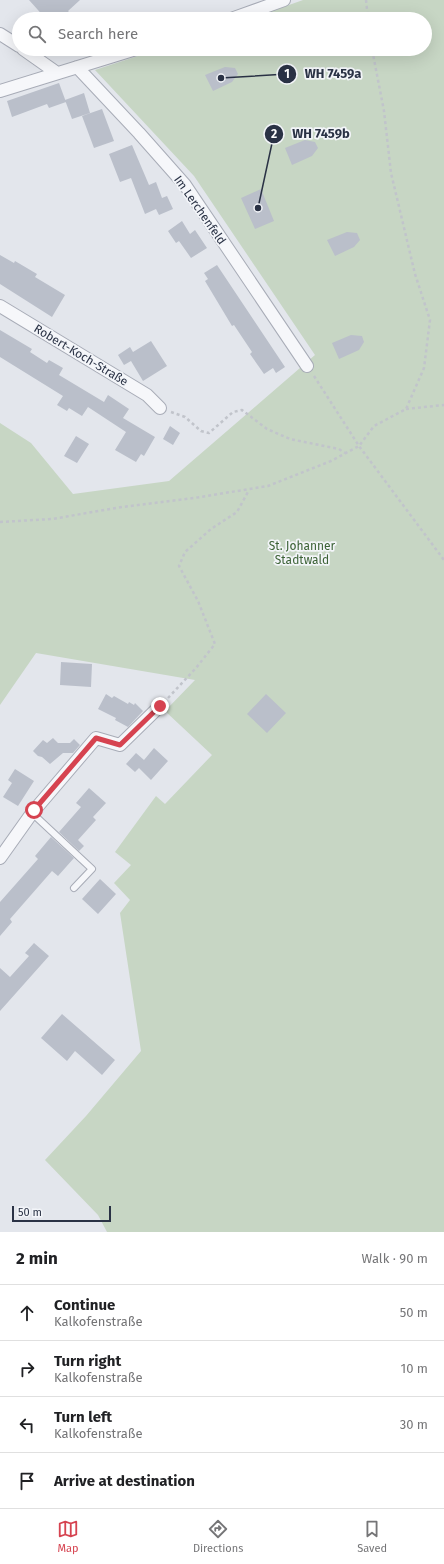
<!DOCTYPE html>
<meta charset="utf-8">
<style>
body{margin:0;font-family:"Fira Sans",sans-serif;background:#f2f2f2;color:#202124}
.scale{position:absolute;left:12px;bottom:10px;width:99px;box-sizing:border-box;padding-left:4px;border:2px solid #2a3245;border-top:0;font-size:11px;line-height:14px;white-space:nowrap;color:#2a3245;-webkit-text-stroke:3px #f3f5f9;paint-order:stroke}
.stop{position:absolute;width:12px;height:12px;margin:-9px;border:3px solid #d64350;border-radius:50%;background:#fff}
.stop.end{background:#d64350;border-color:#fff;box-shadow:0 1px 4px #0008}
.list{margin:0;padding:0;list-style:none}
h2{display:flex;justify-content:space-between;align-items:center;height:52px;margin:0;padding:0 16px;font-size:17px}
h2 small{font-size:13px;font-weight:400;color:#757577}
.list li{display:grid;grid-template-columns:26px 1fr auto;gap:12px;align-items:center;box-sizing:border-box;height:56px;padding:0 16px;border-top:1px solid #e0e0e0}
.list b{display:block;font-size:15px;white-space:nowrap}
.list p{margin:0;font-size:13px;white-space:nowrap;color:#757577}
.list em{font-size:13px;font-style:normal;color:#757577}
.icon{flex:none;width:22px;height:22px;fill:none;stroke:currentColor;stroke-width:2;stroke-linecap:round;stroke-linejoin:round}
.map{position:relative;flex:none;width:444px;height:1232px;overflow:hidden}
.search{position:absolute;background:#fff;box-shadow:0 4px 16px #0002;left:12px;right:12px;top:12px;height:44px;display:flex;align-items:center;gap:10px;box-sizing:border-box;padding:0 14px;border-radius:22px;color:#757577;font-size:15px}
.sheet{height:276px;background:#fff}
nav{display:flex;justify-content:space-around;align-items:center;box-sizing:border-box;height:56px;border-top:1px solid #e0e0e0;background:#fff;font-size:11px;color:#757577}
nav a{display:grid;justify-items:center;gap:2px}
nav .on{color:#d64350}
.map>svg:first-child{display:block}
.green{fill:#c7d6c4}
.building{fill:#babfca}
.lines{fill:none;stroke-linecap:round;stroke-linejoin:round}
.service-casing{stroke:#a8acb7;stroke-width:8}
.minor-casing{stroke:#a8acb7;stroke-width:14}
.path{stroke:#c1c4cb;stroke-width:2.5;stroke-dasharray:3 3;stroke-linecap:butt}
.service{stroke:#f6f7fa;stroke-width:6}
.minor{stroke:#f6f7fa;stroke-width:12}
.route{stroke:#d64350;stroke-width:5}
.labels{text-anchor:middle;stroke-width:3.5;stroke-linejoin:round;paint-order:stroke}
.street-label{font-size:12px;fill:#2a3245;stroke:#f3f5f9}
.park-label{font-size:12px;fill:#3c6236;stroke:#f3f5f9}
.leader{fill:none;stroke:#2a3245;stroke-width:1.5}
.callout-dot{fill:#2a3245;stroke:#f3f5f9;stroke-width:1.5}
.mark-label{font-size:12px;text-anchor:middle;font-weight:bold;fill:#fff}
.callout-label{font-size:13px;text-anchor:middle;font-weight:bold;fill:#2a3245;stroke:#f3f5f9;stroke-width:3.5;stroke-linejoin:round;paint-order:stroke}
</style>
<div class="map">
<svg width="444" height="1232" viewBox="0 0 444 1232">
<rect width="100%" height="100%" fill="#e3e6ec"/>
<path class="green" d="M 303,0 L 444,0 L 444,1232 L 107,1232 L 98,1215 L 45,1160 L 86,1116 L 141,1051 L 120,913 L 130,900 L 114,883 L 131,865 L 115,852 L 156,796 L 165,804 L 212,755 L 165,711 L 195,680 L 36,653 L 0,705 L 0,423 L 31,443 L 73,494 L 169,481 L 315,355 L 194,176 L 95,70 L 159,49 L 425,49 L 425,19 L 250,19 Z"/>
<path class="building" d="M 29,0 L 80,0 L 68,11 L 75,19 L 46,19 Z
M 225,67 L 235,68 L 238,74 L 232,82 L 213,91 L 205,75 Z
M 59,83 L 66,102 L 49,108 L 47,104 L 12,117 L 7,101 Z
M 84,93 L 90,113 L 72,119 L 65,100 Z
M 102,109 L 114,141 L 94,148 L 82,116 Z
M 305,140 L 315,142 L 318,148 L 312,156 L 292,165 L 285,148 Z
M 132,145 L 149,185 L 156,182 L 162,198 L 167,196 L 173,209 L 159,215 L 156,209 L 145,214 L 131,178 L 120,182 L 109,154 Z
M 261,189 L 274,221 L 255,229 L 241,198 Z
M 182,221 L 190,234 L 195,230 L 207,248 L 191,258 L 179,241 L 176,243 L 168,231 Z
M 347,232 L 357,233 L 360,240 L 354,247 L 335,256 L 327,240 Z
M 0,255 L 14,263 L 15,261 L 37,274 L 35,277 L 65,295 L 52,317 L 0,284 Z
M 217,265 L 285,367 L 276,373 L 273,368 L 264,374 L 250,354 L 252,352 L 234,325 L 232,326 L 205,281 L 208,279 L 204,273 Z
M 0,330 L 32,349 L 30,352 L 47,363 L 49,360 L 63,368 L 59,375 L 104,402 L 108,395 L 129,409 L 123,418 L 155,437 L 144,456 L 141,454 L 136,462 L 115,450 L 126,432 L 88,407 L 82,416 L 69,408 L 67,411 L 57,405 L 63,396 L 0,357 Z
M 351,335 L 362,336 L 364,342 L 359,350 L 339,359 L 332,343 Z
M 151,341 L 167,366 L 143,381 L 131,361 L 124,365 L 118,355 L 130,347 L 133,352 Z
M 170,426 L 180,433 L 173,445 L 163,439 Z
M 76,436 L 89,444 L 77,463 L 64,456 Z
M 61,662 L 92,664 L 91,687 L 60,685 Z
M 106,694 L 112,698 L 114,696 L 128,704 L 129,702 L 134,705 L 135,703 L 143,711 L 128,727 L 115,720 L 116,718 L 98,709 Z
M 266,694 L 286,713 L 267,733 L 247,714 Z
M 53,738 L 58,743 L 70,743 L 74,739 L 80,745 L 73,753 L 63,753 L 50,764 L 42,757 L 38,756 L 33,751 L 43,740 L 47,743 Z
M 154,748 L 168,761 L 151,780 L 139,768 L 135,772 L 126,764 L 136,753 L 144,760 Z
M 15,769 L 34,781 L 18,806 L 3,797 L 12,783 L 8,780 Z
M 89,788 L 106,803 L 93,817 L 96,820 L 78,840 L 84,846 L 79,851 L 59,832 L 81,807 L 76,803 Z
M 51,837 L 74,858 L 58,876 L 52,871 L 10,919 L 12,922 L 0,936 L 0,902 L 38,859 L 35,856 Z
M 100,879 L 116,894 L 98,914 L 82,899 Z
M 34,943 L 49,956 L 0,1011 L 0,968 L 10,977 L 29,956 L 25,953 Z
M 62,1014 L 115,1060 L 102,1075 L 75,1051 L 67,1061 L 41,1038 Z"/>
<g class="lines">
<defs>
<path id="service" d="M 32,813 L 92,869 L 74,888"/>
<path id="minor" d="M 231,19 L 284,0
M 0,34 L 19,46
M 23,49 L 57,73
M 77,67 L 139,133 L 185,185 L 307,366
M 0,91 L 136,49
M 0,306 L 147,395 L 160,408
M 0,858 L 32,813 L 96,738 L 120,745 L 160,706"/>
</defs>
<use href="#service" class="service-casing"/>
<use href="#minor" class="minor-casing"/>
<path class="path" d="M 366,0 L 368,19
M 314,376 L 359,446 L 444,560
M 406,409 L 444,405
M 171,412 L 185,417 L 201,431 L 209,433 L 233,412 L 242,410 L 267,429 L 290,439 L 339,449 L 345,453
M 0,522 L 52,519 L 122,507 L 194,498 L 268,486 L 331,461 L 359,446 L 374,426 L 406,409 L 424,368 L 430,320 L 415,274 L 391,173 L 384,111 L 372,49
M 168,698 L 196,668 L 215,644 L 198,601 L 179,566 L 185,552 L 211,529 L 237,512 L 249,490"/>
<use href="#service" class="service"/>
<use href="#minor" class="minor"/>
</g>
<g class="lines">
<path class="route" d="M 34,810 L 96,738 L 120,745 L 160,706"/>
</g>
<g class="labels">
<g class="street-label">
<text transform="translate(200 210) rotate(55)" y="4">Im Lerchenfeld</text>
<text transform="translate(81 355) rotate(31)" y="4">Robert-Koch-Straße</text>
</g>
<g class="park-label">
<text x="302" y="550">St. Johanner<tspan x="302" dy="14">Stadtwald</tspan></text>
</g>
</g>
<path class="leader" d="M221 78L287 74M258 208L274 134"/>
<g class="callout-dot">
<circle cx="221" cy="78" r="4"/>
<circle cx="258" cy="208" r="4"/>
<circle cx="287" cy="74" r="10"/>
<circle cx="274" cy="134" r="10"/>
</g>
<g class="mark-label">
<text x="287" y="78">1</text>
<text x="274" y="138">2</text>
</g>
<g class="callout-label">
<text x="333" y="78">WH 7459a</text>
<text x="321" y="138">WH 7459b</text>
</g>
</svg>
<div class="scale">50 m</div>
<div class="stop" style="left:34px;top:810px"></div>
<div class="stop end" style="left:160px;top:706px"></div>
<div class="search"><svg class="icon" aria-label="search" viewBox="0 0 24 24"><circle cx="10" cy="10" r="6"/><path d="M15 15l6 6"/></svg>Search here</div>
</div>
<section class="sheet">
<h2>2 min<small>Walk · 90 m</small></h2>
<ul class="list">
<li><svg class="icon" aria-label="ahead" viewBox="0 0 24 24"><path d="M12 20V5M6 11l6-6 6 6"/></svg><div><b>Continue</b><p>Kalkofenstraße</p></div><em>50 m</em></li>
<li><svg class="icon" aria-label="right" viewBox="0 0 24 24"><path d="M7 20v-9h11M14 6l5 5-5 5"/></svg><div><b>Turn right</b><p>Kalkofenstraße</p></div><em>10 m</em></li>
<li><svg class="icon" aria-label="left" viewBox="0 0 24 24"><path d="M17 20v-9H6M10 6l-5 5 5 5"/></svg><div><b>Turn left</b><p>Kalkofenstraße</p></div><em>30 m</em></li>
<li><svg class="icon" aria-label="arrive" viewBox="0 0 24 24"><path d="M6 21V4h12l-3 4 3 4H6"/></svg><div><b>Arrive at destination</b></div></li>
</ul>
</section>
<nav>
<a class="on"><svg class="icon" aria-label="map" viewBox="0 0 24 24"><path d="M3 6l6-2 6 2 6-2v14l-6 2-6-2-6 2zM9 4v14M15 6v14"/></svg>Map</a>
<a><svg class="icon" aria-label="directions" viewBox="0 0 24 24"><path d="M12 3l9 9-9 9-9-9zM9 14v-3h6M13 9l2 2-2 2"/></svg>Directions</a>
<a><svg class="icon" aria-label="saved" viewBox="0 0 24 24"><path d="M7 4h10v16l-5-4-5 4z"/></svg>Saved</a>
</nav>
